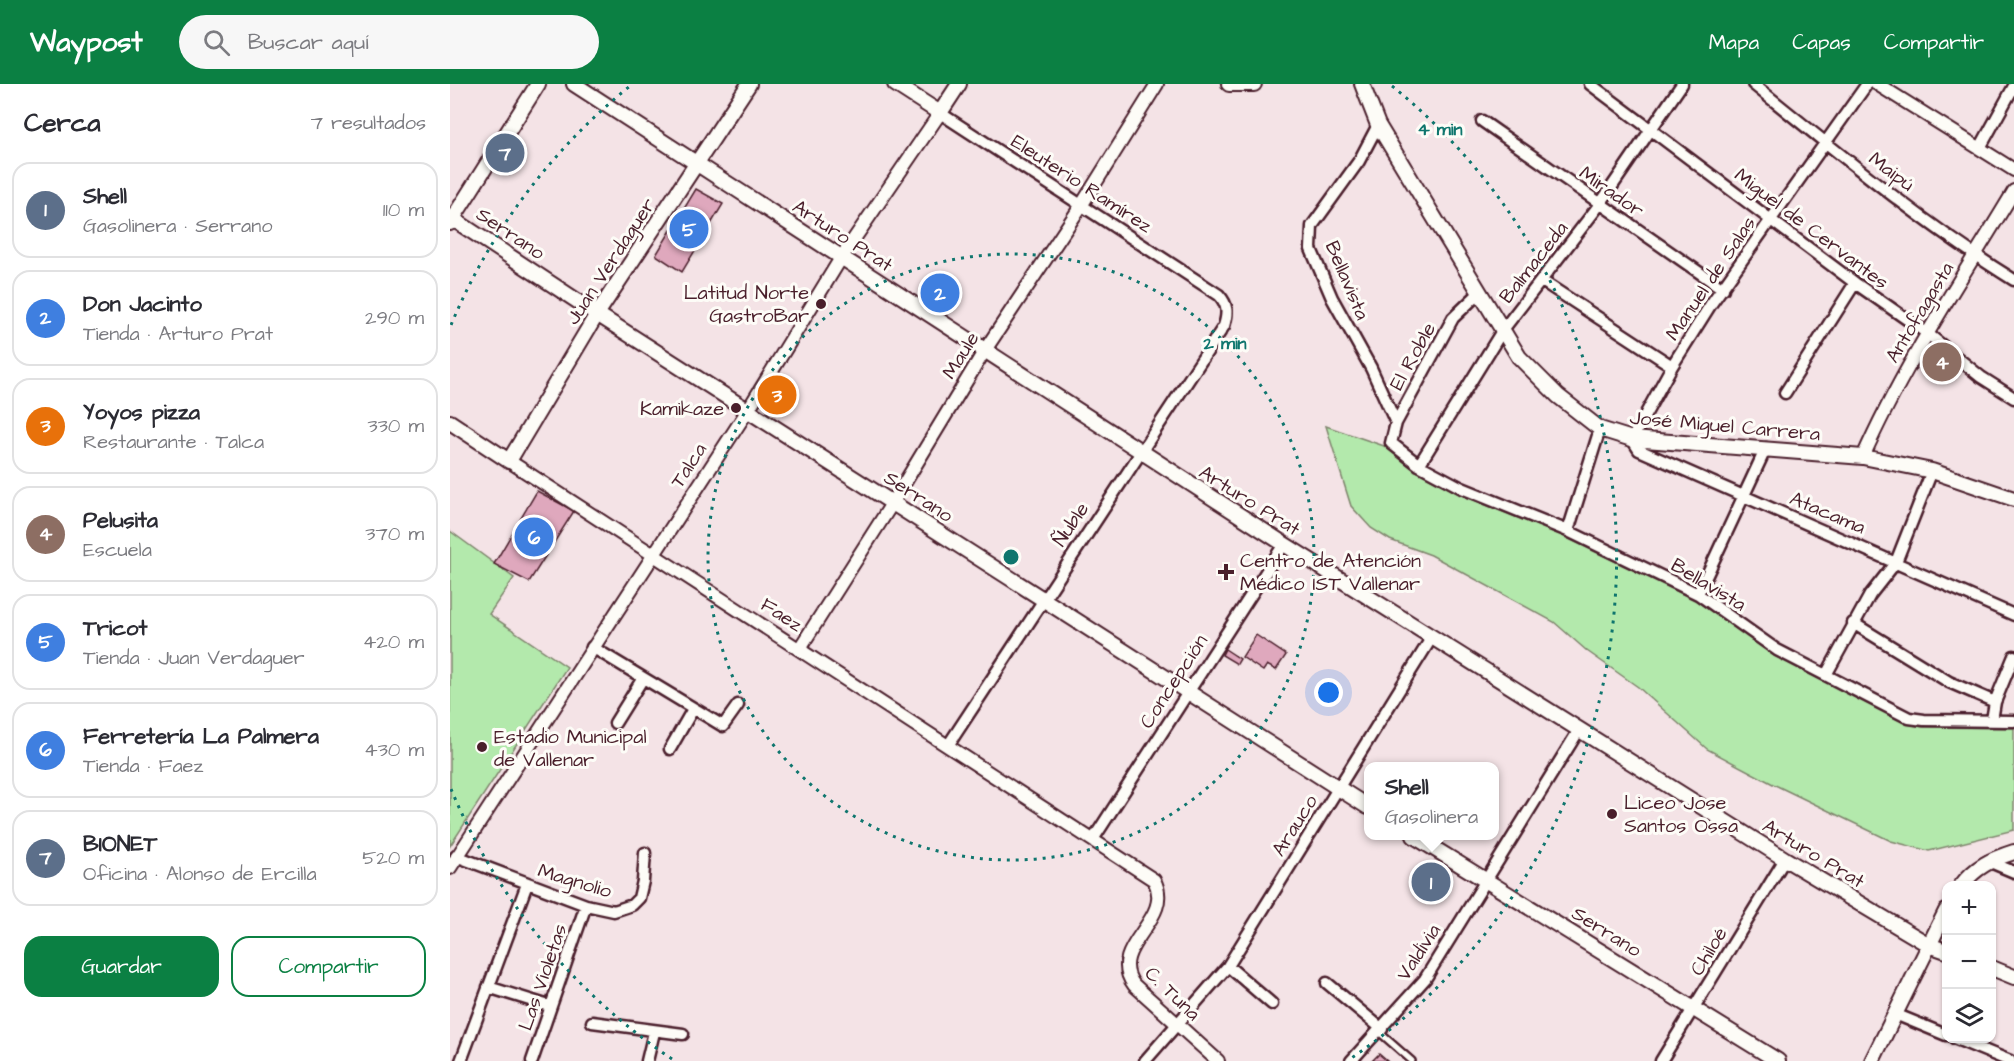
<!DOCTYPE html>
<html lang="es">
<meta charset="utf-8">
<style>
body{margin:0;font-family:"Architects Daughter",sans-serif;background:#f7f7f7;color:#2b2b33}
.controls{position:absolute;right:18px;bottom:18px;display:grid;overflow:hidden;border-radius:12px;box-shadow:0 2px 4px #0004}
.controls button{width:54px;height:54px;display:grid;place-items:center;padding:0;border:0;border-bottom:2px solid #e1e1e2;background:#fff;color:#2b2b33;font:30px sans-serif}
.you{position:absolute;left:879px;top:609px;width:21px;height:21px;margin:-15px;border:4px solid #fff;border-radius:50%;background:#1a73e8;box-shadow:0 0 0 9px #1a73e833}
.badge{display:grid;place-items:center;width:39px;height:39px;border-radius:50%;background:#0b8043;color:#fff;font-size:20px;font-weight:700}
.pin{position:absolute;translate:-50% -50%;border:3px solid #fff;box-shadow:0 2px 6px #0006}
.popup{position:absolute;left:914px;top:678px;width:135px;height:78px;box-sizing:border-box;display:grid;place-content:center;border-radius:12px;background:#fff;filter:drop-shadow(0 2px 4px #0005);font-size:20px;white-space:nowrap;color:#7c7c81}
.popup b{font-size:22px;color:#2b2b33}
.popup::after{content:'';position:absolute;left:50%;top:100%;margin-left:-12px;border:12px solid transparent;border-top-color:#fff}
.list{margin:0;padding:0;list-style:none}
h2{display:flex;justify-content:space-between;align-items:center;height:78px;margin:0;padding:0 24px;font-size:26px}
h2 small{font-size:20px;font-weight:400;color:#7c7c81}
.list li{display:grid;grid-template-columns:39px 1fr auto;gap:18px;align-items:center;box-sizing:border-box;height:96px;margin:0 12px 12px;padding:0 12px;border:2px solid #e1e1e2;border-radius:18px}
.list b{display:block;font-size:22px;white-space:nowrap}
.list p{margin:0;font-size:20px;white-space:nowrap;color:#7c7c81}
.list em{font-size:20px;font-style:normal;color:#7c7c81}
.actions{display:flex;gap:12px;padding:18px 24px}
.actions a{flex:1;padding:14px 0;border:2px solid #0b8043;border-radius:18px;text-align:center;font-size:21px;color:#0b8043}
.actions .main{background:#0b8043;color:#fff}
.icon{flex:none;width:33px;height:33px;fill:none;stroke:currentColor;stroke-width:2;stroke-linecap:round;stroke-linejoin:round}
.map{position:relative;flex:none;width:1564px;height:977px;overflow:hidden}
header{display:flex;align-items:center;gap:36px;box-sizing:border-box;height:84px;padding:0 30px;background:#0b8043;color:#fff}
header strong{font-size:28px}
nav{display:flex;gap:33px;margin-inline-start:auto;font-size:21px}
.search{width:420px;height:54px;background:#f7f7f7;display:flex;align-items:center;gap:15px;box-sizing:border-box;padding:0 21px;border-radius:33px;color:#7c7c81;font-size:22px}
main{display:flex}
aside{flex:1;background:#fff}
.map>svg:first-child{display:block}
.green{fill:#b3e9ac;stroke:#7e846c;stroke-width:1.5}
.building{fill:#dfa8bd;stroke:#4a1f2b;stroke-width:1.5}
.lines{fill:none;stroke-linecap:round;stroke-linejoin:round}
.service-casing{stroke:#4a1f2b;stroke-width:10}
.minor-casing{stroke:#4a1f2b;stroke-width:15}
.tertiary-casing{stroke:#4a1f2b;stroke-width:16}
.secondary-casing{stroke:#4a1f2b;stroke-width:18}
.service{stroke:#fdfcf7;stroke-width:5}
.minor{stroke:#fdfcf7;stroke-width:10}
.tertiary{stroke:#fdfcf7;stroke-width:12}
.secondary{stroke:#fdfcf7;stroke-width:14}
.ring{fill:none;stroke:#0f766e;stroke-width:3;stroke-dasharray:3 6}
.poi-dot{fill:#4a1f2b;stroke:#fdfcf7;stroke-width:2}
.labels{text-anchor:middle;stroke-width:6;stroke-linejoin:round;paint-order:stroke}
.street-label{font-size:20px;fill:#4a1f2b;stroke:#fdfcf7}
.poi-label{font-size:20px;fill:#4a1f2b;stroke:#fdfcf7;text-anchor:start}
.centre{fill:#0f766e;stroke:#fdfcf7;stroke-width:3}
.ring-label{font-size:18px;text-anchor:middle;font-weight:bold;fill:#0f766e;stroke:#fdfcf7;stroke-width:6;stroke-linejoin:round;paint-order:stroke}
</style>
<header>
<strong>Waypost</strong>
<div class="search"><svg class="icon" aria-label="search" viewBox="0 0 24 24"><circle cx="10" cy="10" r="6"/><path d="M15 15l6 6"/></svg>Buscar aquí</div>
<nav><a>Mapa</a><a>Capas</a><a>Compartir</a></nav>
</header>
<main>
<aside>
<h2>Cerca<small>7 resultados</small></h2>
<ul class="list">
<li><span class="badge" style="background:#5c6f8a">1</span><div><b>Shell</b><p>Gasolinera · Serrano</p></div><em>110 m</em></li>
<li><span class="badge" style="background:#3f7fe0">2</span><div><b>Don Jacinto</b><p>Tienda · Arturo Prat</p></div><em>290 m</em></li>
<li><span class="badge" style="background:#e8710a">3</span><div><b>Yoyos pizza</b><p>Restaurante · Talca</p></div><em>330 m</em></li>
<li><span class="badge" style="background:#8d6e63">4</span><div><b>Pelusita</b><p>Escuela</p></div><em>370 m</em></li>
<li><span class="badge" style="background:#3f7fe0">5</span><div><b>Tricot</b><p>Tienda · Juan Verdaguer</p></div><em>420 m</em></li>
<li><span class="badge" style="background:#3f7fe0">6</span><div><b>Ferretería La Palmera</b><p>Tienda · Faez</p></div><em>430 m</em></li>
<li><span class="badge" style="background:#5c6f8a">7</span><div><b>BIONET</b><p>Oficina · Alonso de Ercilla</p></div><em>520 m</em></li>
</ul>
<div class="actions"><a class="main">Guardar</a><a>Compartir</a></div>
</aside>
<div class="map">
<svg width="1564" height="977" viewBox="0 0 1564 977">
<rect width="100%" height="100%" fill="#f4e3e6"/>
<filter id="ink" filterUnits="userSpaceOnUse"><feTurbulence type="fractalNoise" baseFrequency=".0167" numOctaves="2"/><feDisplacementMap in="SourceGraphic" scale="12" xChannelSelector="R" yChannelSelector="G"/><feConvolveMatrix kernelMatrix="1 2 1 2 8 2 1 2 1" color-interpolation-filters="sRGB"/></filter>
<g filter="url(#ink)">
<path class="green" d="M 876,342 L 934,362 L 965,386 L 1009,410 L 1115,453 L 1245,516 L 1323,571 L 1457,640 L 1473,643 L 1564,644 L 1564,746 L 1479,767 L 1441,757 L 1323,700 L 1257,665 L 1188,603 L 1137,567 L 1104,538 L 981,471 L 940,456 L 921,444 L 901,422 Z
M 0,447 L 64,494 L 39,530 L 117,583 L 0,762 Z"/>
<path class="building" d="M 246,105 L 273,120 L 232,188 L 206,171 Z
M 87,407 L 124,427 L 79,498 L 44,480 Z
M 806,551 L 836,571 L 826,586 L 817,581 L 813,587 L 792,573 Z
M 775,565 L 790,575 L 787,580 L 772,571 Z
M 929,970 L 937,977 L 922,977 Z"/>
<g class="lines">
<defs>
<path id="service" d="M 929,948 L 962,977"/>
<path id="minor" d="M 1140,0 L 1405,199 L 1478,250 L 1531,293 L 1564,314
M 1303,0 C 1387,68 1472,139 1564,196
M 1417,0 L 1261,220 L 1222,282 L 1182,355 L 1189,366 L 1564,531
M 490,29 L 769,211 C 778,221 778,229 774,242 L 499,660
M 1032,37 L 1273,205
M 928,41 L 909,77 L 862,142 L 861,165 L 882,214 L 921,284 L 946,339
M 1530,64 L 1564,2
M 1092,197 L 1222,282
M 1028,210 L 1003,234 L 946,339 L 941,359 L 969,381 L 1012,404 L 1118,447 L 1248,510 L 1327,566 L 1459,634 L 1474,636 L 1564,637
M 1335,309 L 1405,199
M 969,381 L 1052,247 L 1150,120 L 1232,0
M 1118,447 L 1150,345
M 1248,510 L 1316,364
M 1403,539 L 1499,598 L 1545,618
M 142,563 L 273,642 L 288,621
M 1376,591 L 1420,511 L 1446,478 L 1482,387
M 1542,636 L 1545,618 L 1564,572
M 165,639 L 193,594
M 220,665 L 243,625
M 644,754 L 834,460
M 6,772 L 136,821 L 164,827 L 182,821 L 189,814 L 193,797 L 195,769
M 1538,777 L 1564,788
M 778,882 L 822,920
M 877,899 L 932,945
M 38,903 L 99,922
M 1445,930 L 1496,951
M 142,938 L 233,950
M 1504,954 L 1560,977
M 11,977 L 77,800
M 82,977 L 136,821
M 197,977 L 204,948
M 695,977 L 778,882 L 982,553
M 901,977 L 975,895 L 1129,646
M 1211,977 L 1335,775"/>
<path id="tertiary" d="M 1427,0 L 1564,86
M 1413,373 C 1454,280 1512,194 1564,107
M 59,377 L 704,796 C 726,837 655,862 684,901 L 768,977
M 350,564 L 443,418 L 535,266 L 631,122 L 707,0
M 0,784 L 298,326 L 391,174 L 490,29"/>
<path id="secondary" d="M 124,0 L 834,460 L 1335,775 L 1479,861 L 1496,867
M 445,0 L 490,29 L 509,0
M 779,0 L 804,0
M 912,0 L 928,41 L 1069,273 L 1108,312 L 1150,345 L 1182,355 L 1413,373 L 1482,387 L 1564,415
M 0,133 L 147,230 L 918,723
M 0,139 L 88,0
M 0,338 L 59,377 L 147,230 L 299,0
M 964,752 L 1328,977
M 1511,802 C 1525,783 1542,775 1564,768
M 1542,884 L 1564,893
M 1422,977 L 1496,827"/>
</defs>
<use href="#service" class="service-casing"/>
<use href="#minor" class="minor-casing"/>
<use href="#tertiary" class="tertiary-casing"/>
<use href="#secondary" class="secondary-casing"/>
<use href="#service" class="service"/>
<use href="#minor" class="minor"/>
<use href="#tertiary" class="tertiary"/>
<use href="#secondary" class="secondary"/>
</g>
</g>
<g class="ring">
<circle cx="561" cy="473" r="303"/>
<path d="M222 975A606 606 0 0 1 1 705M1 241A606 606 0 0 1 180 2M942 2A606 606 0 0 1 900 975"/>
</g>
<g class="poi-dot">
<circle cx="371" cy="220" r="6"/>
<circle cx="286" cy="324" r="6"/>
<path d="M773 479h6v6h6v6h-6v6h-6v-6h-6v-6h6z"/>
<circle cx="32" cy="663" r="6"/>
<circle cx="1162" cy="730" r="6"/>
</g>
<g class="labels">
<g class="street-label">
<text transform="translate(1442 87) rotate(37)" y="7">Maipú</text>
<text transform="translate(632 99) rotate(33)" y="7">Eleuterio Ramírez</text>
<text transform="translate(1162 107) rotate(35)" y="7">Mirador</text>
<text transform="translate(1362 144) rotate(37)" y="7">Miguel de Cervantes</text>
<text transform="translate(61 149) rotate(34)" y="7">Serrano</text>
<text transform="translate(393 151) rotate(33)" y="7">Arturo Prat</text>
<text transform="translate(160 177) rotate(-57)" y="7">Juan Verdaguer</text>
<text transform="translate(1083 178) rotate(-52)" y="7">Balmaceda</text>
<text transform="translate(1260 194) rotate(-56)" y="7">Manuel de Salas</text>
<text transform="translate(898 196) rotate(67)" y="7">Bellavista</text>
<text transform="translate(1469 228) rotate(-59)" y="7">Antofagasta</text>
<text transform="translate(510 271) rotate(-58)" y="7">Maule</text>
<text transform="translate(962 272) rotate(-61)" y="7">El Roble</text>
<text transform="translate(1275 341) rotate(5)" y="7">José Miguel Carrera</text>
<text transform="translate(238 381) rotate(-57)" y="7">Talca</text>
<text transform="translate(469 412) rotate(33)" y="7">Serrano</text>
<text transform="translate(800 416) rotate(32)" y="7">Arturo Prat</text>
<text transform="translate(1378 428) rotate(23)" y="7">Atacama</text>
<text transform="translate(620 440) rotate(-56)" y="7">Ñuble</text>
<text transform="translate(1259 500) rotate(31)" y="7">Bellavista</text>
<text transform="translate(332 530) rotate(33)" y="7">Faez</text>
<text transform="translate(723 597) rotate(-57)" y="7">Concepción</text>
<text transform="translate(844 741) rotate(-58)" y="7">Arauco</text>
<text transform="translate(1364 769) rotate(31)" y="7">Arturo Prat</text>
<text transform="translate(125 796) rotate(17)" y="7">Magnolio</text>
<text transform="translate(1157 847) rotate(32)" y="7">Serrano</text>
<text transform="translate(1258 867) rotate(-59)" y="7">Chiloé</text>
<text transform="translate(968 868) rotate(-57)" y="7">Valdivia</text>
<text transform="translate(92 893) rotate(-71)" y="7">Las Violetas</text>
<text transform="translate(723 909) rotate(44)" y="7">C. Tuna</text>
</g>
<g class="poi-label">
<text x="359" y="215" text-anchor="end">Latitud Norte<tspan x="359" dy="23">GastroBar</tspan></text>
<text x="274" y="331" text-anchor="end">Kamikaze</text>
<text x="790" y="483">Centro de Atención<tspan x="790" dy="23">Médico IST Vallenar</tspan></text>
<text x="44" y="659">Estadio Municipal<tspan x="44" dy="23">de Vallenar</tspan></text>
<text x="1174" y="725">Liceo Jose<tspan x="1174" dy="23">Santos Ossa</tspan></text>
</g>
</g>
<circle cx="561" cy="473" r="9" class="centre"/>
<g class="ring-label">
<text x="990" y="51">4 min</text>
<text x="775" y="265">2 min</text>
</g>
</svg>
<div class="controls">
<button>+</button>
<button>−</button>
<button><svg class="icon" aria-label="layers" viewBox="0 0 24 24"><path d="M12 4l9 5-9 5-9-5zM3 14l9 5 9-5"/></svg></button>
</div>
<div class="you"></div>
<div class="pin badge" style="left:981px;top:798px;background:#5c6f8a">1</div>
<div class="popup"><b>Shell</b>Gasolinera</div>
<div class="pin badge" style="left:490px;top:209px;background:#3f7fe0">2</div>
<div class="pin badge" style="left:327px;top:311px;background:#e8710a">3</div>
<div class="pin badge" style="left:1492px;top:278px;background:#8d6e63">4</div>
<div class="pin badge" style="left:239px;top:145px;background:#3f7fe0">5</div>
<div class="pin badge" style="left:84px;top:453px;background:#3f7fe0">6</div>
<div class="pin badge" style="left:55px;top:69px;background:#5c6f8a">7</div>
</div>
</main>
